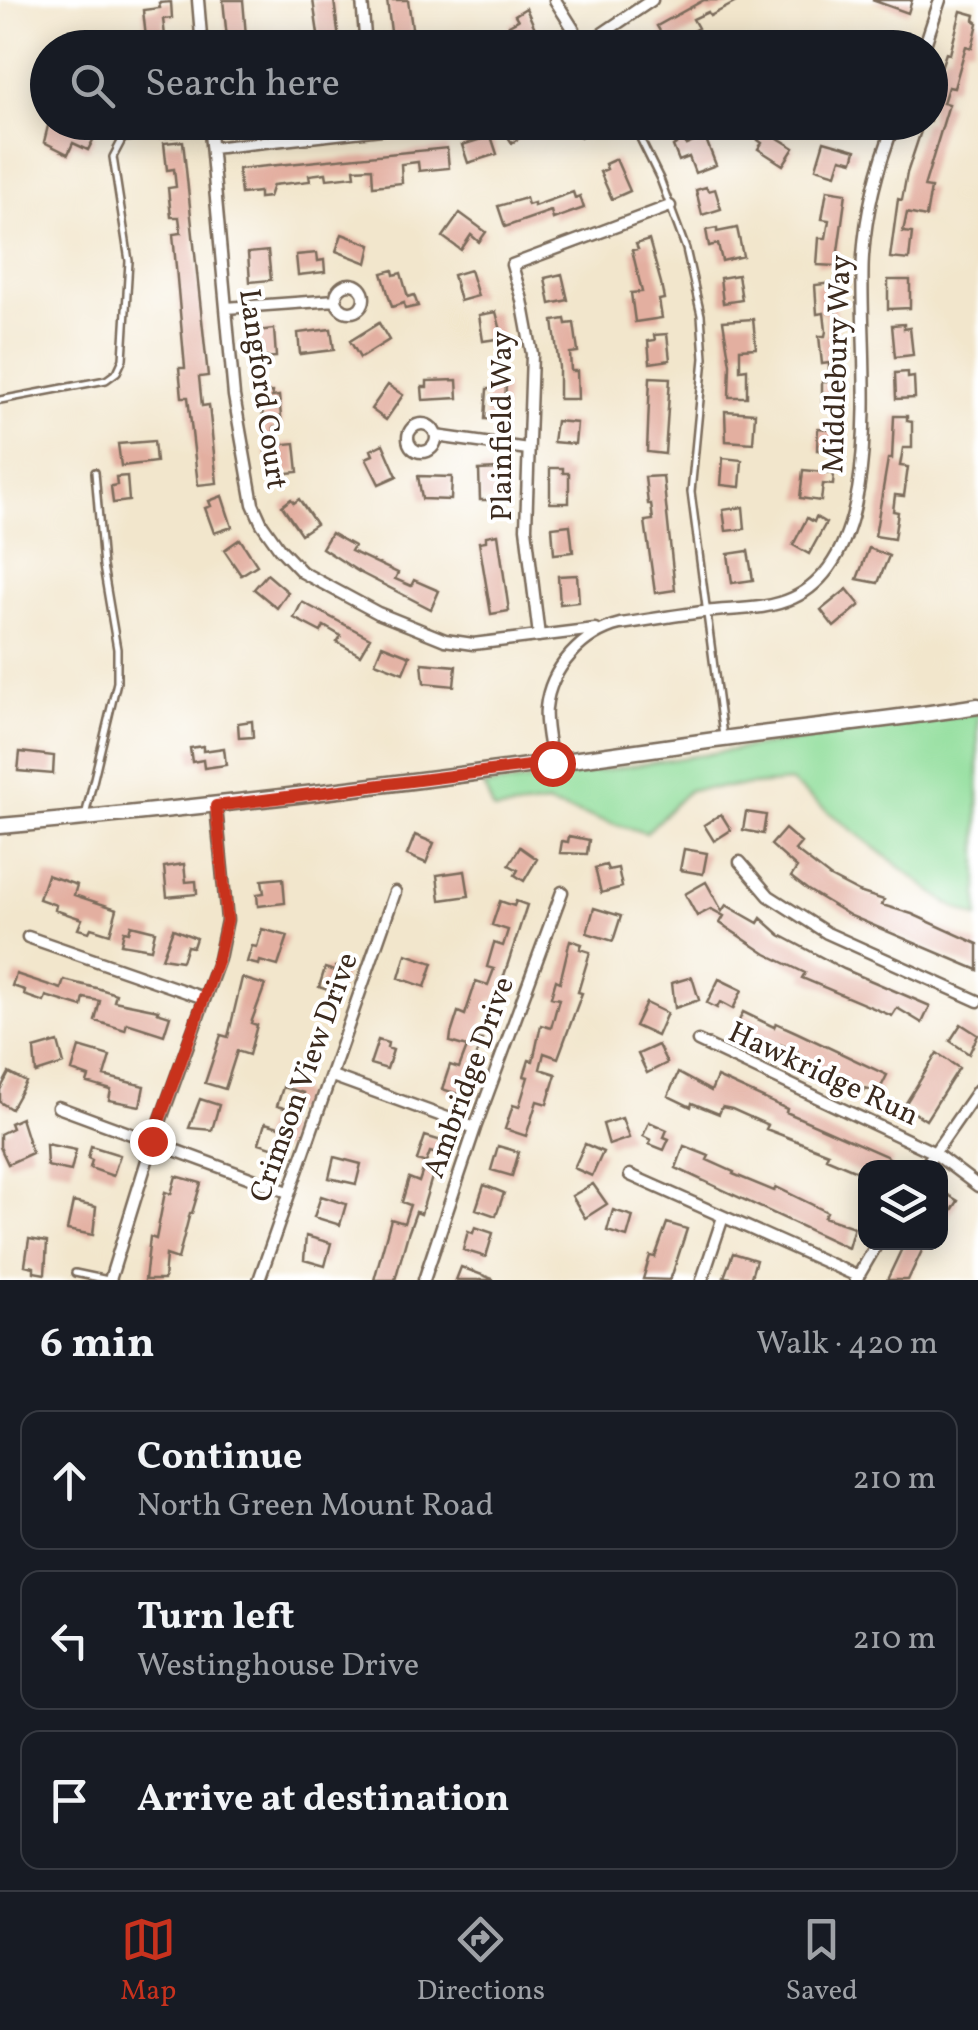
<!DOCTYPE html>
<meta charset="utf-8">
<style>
body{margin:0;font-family:Vollkorn,serif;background:#242831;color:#f1f3f6}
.controls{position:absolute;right:30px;bottom:30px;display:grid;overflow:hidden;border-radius:20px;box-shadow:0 5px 25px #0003}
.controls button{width:90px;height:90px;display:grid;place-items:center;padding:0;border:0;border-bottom:2px solid #363941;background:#171b24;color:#f1f3f6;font:50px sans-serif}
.stop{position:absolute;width:30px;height:30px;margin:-22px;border:8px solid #c8321e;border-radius:50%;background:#fff}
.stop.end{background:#c8321e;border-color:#fff;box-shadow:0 2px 10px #0008}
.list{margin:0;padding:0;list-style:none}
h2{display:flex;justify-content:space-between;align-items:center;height:130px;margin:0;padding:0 40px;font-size:42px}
h2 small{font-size:32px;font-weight:400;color:#9ea1a6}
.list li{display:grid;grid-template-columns:65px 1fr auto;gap:30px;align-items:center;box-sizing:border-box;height:140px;margin:0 20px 20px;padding:0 20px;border:2px solid #363941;border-radius:20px}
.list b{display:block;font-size:38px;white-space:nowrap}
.list p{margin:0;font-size:32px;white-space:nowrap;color:#9ea1a6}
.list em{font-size:32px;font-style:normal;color:#9ea1a6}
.icon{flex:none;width:55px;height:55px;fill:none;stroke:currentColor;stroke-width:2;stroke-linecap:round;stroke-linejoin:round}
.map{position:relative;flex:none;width:978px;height:1280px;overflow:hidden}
.search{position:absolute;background:#171b24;box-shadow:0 5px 25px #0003;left:30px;right:30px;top:30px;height:110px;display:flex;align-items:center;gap:25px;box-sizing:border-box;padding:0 35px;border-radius:55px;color:#9ea1a6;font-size:38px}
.sheet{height:610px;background:#171b24}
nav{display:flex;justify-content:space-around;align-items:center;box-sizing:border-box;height:140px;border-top:2px solid #363941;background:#171b24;font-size:28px;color:#9ea1a6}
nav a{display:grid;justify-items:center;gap:5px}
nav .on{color:#c8321e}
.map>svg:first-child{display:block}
.grass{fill:#92de9c;stroke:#66845d;stroke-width:2.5}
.building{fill:#e3afa0}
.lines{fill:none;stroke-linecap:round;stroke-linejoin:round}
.service-casing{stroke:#7b6c5b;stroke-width:10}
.minor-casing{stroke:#7b6c5b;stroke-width:15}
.tertiary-casing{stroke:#7b6c5b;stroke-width:19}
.service{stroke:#fff;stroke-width:5}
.minor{stroke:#fff;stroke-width:10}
.tertiary{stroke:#fff;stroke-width:14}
.route{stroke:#c8321e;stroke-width:12}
.labels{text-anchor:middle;stroke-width:8;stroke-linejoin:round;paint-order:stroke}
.street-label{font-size:30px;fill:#3b2a1e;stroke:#fff}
</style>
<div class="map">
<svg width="978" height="1280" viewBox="0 0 978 1280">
<rect width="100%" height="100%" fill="#fff"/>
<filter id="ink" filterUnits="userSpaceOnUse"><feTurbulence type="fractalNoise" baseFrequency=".01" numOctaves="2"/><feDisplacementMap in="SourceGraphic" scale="20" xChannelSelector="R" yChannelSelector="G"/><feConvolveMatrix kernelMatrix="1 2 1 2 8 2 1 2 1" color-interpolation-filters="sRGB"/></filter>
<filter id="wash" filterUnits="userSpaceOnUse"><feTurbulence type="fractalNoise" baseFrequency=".0048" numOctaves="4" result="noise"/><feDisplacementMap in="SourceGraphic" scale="40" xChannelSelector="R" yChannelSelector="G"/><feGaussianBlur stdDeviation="2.25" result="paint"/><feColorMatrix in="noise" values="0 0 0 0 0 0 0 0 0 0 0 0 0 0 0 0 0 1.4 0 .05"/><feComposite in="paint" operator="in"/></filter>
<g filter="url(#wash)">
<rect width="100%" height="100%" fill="#f2e6cc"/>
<path class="grass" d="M 978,712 L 978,918 L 948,904 L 790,782 L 689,790 L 646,833 L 546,804 L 494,811 L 484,786 L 573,775 Z"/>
<g id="blocks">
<path class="building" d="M 223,0 L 243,0 L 247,48 L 228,48 Z
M 313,0 L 334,0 L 340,48 L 320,48 Z
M 387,0 L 408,0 L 415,48 L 393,48 Z
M 704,0 L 740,0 L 710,16 L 708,12 L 693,19 L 698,28 L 672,42 L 668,36 L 664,38 L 657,26 Z
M 872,0 L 912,0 L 908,13 Z
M 171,2 L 172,18 L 163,19 L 165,36 L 146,38 L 143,10 L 160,8 L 159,3 Z
M 526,8 L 541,42 L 531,48 L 522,48 L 509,25 L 518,20 L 515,15 Z
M 961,11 L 975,15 L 974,20 L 978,23 L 972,48 L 966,46 L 954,88 L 948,87 L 943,103 L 949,104 L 924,187 L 931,188 L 926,217 L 907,213 L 903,232 L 912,233 L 909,260 L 890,258 L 898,199 L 902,200 L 907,173 L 924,122 L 930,122 L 930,100 L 946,53 L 950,54 Z
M 49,122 L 66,122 L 95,136 L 88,150 L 73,143 L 68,154 L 44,142 Z
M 510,122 L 543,122 L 512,143 L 502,128 Z
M 572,122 L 607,122 L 580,137 Z
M 664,122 L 691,122 L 679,129 L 686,145 L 705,137 L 716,165 L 695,173 L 689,157 L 679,161 L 673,146 L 676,144 Z
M 765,130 L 794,148 L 783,165 L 758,149 L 762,143 L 758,140 Z
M 491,136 L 497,154 L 468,163 L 462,145 Z
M 183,141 L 208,376 L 199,377 L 202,406 L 209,405 L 217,483 L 198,485 L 188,397 L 182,397 L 179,368 L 185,368 L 173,234 L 181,233 L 179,217 L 171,217 L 168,188 L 176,187 L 174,169 L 167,170 L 164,143 Z
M 824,141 L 856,150 L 853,161 L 841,158 L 836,174 L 816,168 Z
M 447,148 L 449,168 L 419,171 L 418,162 L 401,164 L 402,183 L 373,186 L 372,168 L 354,169 L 355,176 L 327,179 L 326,173 L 309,175 L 310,181 L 273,185 L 269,197 L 259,198 L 259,192 L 241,194 L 238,169 Z
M 616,159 L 630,191 L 612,199 L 600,172 L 607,169 L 605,164 Z
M 706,187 L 708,191 L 715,189 L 721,209 L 702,215 L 696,190 Z
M 827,190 L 846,193 L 836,266 L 817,265 L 819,238 L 826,238 L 829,220 L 822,219 Z
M 573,192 L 575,198 L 580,196 L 584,208 L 553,219 L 551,211 L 505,227 L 498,206 L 526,198 L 528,205 L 534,203 L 534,206 Z
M 460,213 L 486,232 L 479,242 L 471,235 L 461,250 L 443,237 Z
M 717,228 L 717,232 L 737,228 L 743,256 L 722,261 L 718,244 L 709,246 L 706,230 Z
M 342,234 L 371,245 L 367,263 L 336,251 Z
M 649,240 L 661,283 L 664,299 L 659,300 L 662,318 L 635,322 L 631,293 L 642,292 L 632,250 L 638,249 L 636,244 Z
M 268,251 L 271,280 L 250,282 L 248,253 Z
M 317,253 L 318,261 L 324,260 L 325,272 L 298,275 L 296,255 Z
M 393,270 L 394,275 L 401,273 L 408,297 L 414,295 L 418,306 L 405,309 L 404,303 L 392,307 L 382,273 Z
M 470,270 L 478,296 L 460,301 L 453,275 Z
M 562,274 L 568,300 L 550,304 L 545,278 Z
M 738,275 L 742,300 L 723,303 L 720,278 Z
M 888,280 L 910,280 L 910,308 L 888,309 Z
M 834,283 L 842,403 L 839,403 L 839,409 L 822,410 L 822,382 L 829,382 L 829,363 L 822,364 L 819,336 L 825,336 L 826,331 L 824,313 L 817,314 L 815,285 Z
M 496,312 L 503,338 L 483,341 L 479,315 Z
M 565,319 L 566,324 L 574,323 L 578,352 L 570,353 L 571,371 L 577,371 L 578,399 L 559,399 L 559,367 L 553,321 Z
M 753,319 L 756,348 L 740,349 L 740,370 L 747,369 L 747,397 L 729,397 L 730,364 L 723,321 Z
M 379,323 L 389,340 L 360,358 L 350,341 Z
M 904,324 L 904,329 L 910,328 L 913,355 L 895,357 L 892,325 Z
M 274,329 L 276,357 L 258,358 L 256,331 Z
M 331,329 L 334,350 L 300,354 L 298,333 Z
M 667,334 L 670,360 L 650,363 L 648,341 L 655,340 L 654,335 Z
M 908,372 L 908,378 L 914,377 L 915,398 L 896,399 L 895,373 Z
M 650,377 L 670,378 L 665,454 L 647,452 Z
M 457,380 L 458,398 L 423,400 L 422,387 L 427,387 L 427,381 Z
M 494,384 L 506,385 L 504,420 L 485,419 L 487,389 L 493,389 Z
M 388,385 L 403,395 L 386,420 L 371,409 Z
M 272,392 L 272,397 L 279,396 L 282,427 L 274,427 L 276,445 L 295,443 L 298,472 L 277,474 L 275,456 L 266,457 L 261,393 Z
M 725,411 L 755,413 L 753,443 L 726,441 Z
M 894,416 L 907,416 L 907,421 L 912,422 L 912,448 L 903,448 L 900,466 L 908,467 L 904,496 L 895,495 L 893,511 L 898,512 L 894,539 L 875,536 L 888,459 L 892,459 Z
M 556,421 L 577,423 L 575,444 L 553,442 Z
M 818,428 L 839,430 L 838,451 L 817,450 Z
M 154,441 L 156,462 L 121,466 L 118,444 Z
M 383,444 L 397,476 L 379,484 L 366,458 L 373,455 L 371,450 Z
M 723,458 L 742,460 L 740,487 L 721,485 Z
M 550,468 L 563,468 L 563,473 L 569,473 L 569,503 L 550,503 Z
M 498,469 L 498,500 L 480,500 L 479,470 Z
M 803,470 L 834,473 L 833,485 L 823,484 L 821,501 L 800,498 Z
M 127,476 L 129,501 L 113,503 L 111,486 L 117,485 L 116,477 Z
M 418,476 L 452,477 L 451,500 L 422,499 Z
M 663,476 L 675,590 L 655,593 L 645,521 L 653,520 L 651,504 L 648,504 L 645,477 Z
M 222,496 L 232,527 L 214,533 L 205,508 L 211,506 L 209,501 Z
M 291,499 L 294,503 L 299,499 L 316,524 L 301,534 L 282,506 Z
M 743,507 L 745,529 L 726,531 L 723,510 Z
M 816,517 L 826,523 L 809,554 L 793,545 L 807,518 L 814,522 Z
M 570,525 L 573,552 L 554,554 L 552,527 Z
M 331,533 L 354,546 L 351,551 L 398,573 L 395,579 L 411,586 L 414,580 L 439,591 L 431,609 L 359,572 L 322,548 Z
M 498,534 L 509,611 L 491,614 L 479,542 L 486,541 L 486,536 Z
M 240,539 L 257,565 L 241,575 L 224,550 Z
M 869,548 L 889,556 L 878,583 L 857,579 Z
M 748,551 L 753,580 L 732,583 L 728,554 Z
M 267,574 L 288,592 L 277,608 L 254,589 Z
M 577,575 L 579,602 L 560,604 L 558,576 Z
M 847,589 L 860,605 L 834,627 L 821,610 Z
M 302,602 L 370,638 L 360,655 L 337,642 L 341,636 L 324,626 L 321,632 L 294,618 Z
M 382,645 L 410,656 L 403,673 L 375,662 Z
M 422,663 L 456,666 L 454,686 L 424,683 Z
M 252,721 L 253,737 L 239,738 L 238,723 Z
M 203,746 L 203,751 L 224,748 L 226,765 L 204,768 L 203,760 L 192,762 L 190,748 Z
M 20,752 L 54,756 L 53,774 L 18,771 Z
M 746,812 L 766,815 L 763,834 L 743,830 Z
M 721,814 L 731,830 L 714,841 L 704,825 Z
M 785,829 L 801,843 L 795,850 L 830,877 L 859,892 L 884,900 L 882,905 L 912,914 L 978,944 L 978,970 L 851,916 L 808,890 L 791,877 L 797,868 L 771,845 Z
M 415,835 L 434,843 L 426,863 L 407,855 Z
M 569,836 L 589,840 L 587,854 L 560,853 L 562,841 L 568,842 Z
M 520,847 L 537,859 L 524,881 L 515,875 L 518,870 L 509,865 Z
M 684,849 L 707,853 L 703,874 L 680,870 Z
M 184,864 L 186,882 L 196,881 L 197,894 L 167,897 L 164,867 Z
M 606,865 L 608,870 L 618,868 L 622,887 L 601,893 L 595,868 Z
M 465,871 L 469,896 L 440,900 L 437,875 Z
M 47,875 L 77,885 L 74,895 L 117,909 L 110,934 L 91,928 L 89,932 L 78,929 L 82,919 L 55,910 L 56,905 L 39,899 Z
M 283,878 L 285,903 L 258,906 L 257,894 L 264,893 L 262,880 Z
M 706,882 L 722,911 L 726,905 L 758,923 L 761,918 L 780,935 L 844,969 L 930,1006 L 922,1023 L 897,1008 L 892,1016 L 802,978 L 805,973 L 766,954 L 720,923 L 724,916 L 711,909 L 697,916 L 685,894 Z
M 500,901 L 514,906 L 516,901 L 527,905 L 496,1000 L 491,999 L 486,1012 L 477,1039 L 482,1040 L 461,1095 L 442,1089 L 450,1065 L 459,1068 L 467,1047 L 450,1042 L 451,1034 L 458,1012 L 465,1015 L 476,981 L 488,985 L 494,969 L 487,967 L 494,943 L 503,946 L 508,930 L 492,925 Z
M 594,908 L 621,916 L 613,941 L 587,933 Z
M 131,925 L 155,931 L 151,949 L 121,944 L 124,931 L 129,932 Z
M 173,929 L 196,938 L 193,947 L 187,946 L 182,961 L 162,958 Z
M 262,929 L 288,936 L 278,966 L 260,961 L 259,965 L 247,962 L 252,946 L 257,947 Z
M 570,940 L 582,944 L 580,949 L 590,952 L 578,992 L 582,993 L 558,1058 L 544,1053 L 540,1069 L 556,1074 L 547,1104 L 537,1101 L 526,1136 L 505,1129 L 513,1105 L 519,1107 L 528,1077 L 524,1076 L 529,1060 L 533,1061 L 541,1025 L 551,1028 L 559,999 L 551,997 L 556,980 L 560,982 Z
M 406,954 L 433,963 L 425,987 L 399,978 Z
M 336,967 L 346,970 L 339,994 L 319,987 L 325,968 L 335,971 Z
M 16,974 L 61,989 L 64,980 L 100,989 L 116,994 L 114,1001 L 158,1010 L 157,1012 L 170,1016 L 164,1035 L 127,1023 L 125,1030 L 95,1021 L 100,1001 L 84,998 L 82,1007 L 46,996 L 44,1002 L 24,995 L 25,990 L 12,986 Z
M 692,977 L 699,1000 L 675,1008 L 672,983 Z
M 242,978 L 265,985 L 251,1023 L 257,1025 L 249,1055 L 237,1051 L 225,1089 L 205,1083 L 221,1035 L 228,1037 Z
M 719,979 L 742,990 L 733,1009 L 720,1002 L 717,1008 L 707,1003 Z
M 646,1003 L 667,1013 L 657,1036 L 635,1026 Z
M 743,1012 L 774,1027 L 776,1023 L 796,1032 L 887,1075 L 878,1093 L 866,1088 L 864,1091 L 794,1058 L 797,1051 L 779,1044 L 776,1050 L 735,1030 Z
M 961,1024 L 978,1035 L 969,1054 L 950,1041 Z
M 378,1040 L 388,1043 L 387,1048 L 393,1050 L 387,1069 L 370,1064 Z
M 58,1042 L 64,1064 L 36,1073 L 34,1049 Z
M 658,1045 L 667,1063 L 647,1073 L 638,1054 Z
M 79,1047 L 110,1056 L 104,1076 L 144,1086 L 140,1106 L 109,1100 L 111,1090 L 87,1083 L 89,1077 L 72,1071 Z
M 937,1053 L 959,1068 L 926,1120 L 904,1106 Z
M 9,1073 L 26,1082 L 11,1109 L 0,1102 L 0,1090 Z
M 678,1073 L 711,1091 L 717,1077 L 728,1082 L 787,1109 L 786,1112 L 884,1155 L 893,1160 L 890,1168 L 866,1168 L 866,1175 L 826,1158 L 828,1153 L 766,1129 L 768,1125 L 732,1109 L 722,1107 L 719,1114 L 692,1103 L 691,1107 L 668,1096 Z
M 283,1087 L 304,1093 L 298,1112 L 277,1106 Z
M 200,1099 L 219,1105 L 212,1130 L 189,1128 Z
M 21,1118 L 32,1153 L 8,1164 L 0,1147 L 0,1134 L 12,1128 L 10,1123 Z
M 622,1118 L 629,1138 L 609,1145 L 603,1124 Z
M 649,1122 L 667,1130 L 664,1137 L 669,1139 L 664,1150 L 649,1144 L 651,1140 L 643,1136 Z
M 265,1123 L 290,1130 L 284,1151 L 259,1143 Z
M 425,1136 L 445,1142 L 441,1155 L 430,1152 L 426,1163 L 417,1160 Z
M 46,1144 L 76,1150 L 71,1171 L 47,1166 Z
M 585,1144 L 603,1152 L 592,1176 L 574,1168 Z
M 91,1146 L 120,1155 L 113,1176 L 90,1168 L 92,1160 L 88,1158 Z
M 498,1146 L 519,1152 L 512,1176 L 491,1170 Z
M 684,1146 L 709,1156 L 707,1160 L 734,1172 L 733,1174 L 774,1191 L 776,1187 L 827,1212 L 824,1217 L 854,1227 L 848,1248 L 676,1168 Z
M 334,1157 L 361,1164 L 356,1184 L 329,1178 Z
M 425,1164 L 435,1167 L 421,1214 L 416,1212 L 408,1234 L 395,1280 L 374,1280 L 391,1219 L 404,1223 L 410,1205 L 402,1202 L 409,1178 L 419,1182 Z
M 176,1176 L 201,1183 L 192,1213 L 190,1213 L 178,1259 L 166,1255 L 164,1280 L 145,1280 L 150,1237 L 156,1239 L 165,1192 L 171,1194 Z
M 593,1184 L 607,1204 L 585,1218 L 572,1196 Z
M 484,1185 L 504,1193 L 496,1216 L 476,1209 Z
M 940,1190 L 958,1201 L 940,1229 Z
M 321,1196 L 346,1204 L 340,1225 L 314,1217 Z
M 73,1202 L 96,1207 L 93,1235 L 67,1230 Z
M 613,1210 L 633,1216 L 627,1237 L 607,1231 Z
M 667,1223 L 687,1229 L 673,1272 L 670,1280 L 643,1279 L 650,1256 L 655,1257 Z
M 475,1227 L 493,1233 L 486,1257 L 463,1250 L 468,1231 L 473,1233 Z
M 306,1236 L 331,1243 L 325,1266 L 304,1260 Z
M 29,1239 L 47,1242 L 45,1274 L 34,1272 L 34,1267 L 25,1265 Z
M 905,1242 L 926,1242 L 908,1280 L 887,1280 Z
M 733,1253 L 756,1260 L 750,1280 L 724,1277 Z
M 461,1267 L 493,1279 L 493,1280 L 456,1280 Z"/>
</g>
</g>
<g filter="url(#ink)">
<use href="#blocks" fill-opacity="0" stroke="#7b6c5b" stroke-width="2.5"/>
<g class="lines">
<defs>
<path id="service" d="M 632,122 L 660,179 L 686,249 L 701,315 L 704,358 L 691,492 L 723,736
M 0,400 L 106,380 L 117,372 L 123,359 L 129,261 L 113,157 L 123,138 L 209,129
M 85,816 L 117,682 L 117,649 L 103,566 L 95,472
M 75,1273 L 108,1280"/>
<path id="minor" d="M 198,0 L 202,48
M 362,0 L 366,48
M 555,0 L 584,46
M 581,48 L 652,0
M 924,48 L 940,0
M 209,122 L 234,396 L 253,504 L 262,524 L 279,548 L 302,572 L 378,613 L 445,640 L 473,644 L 595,629
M 855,122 L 891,132
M 212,148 L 444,122
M336 298a14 14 0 1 1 28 0a14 14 0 1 1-28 0Z
M 226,308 L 336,300
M408 438a14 14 0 1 1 28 0a14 14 0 1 1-28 0Z
M 436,436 L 528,449
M 539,636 L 526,528 L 532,354 L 522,300 L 512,265 L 670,206
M 552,763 C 550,746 544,725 546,708 C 550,668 583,633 620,624 C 648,620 676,615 703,612 C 734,608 765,611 793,598 C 893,552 857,345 863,256 C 866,210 878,165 895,122
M 740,862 L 769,896 L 827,933 L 978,1001
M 28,937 L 204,998
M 698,1041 L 933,1152 L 978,1186
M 332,1076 L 475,1128
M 58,1107 L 288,1192
M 924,1168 L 978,1090
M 630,1175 L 857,1276
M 110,1280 L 153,1141 L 219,959 L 227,920 L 216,807
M 259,1280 L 395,892
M 424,1280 L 475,1128 L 562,892
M 702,1280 L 723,1217
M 856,1280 L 878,1242"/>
<path id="tertiary" d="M 0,826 C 239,805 477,774 715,740 C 803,728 891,720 978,706"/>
</defs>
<use href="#service" class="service-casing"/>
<use href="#minor" class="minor-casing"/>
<use href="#tertiary" class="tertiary-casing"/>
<use href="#service" class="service"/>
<use href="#minor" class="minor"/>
<use href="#tertiary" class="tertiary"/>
</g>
</g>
<g class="lines" filter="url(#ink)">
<path class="route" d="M 152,1141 L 218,959 L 227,920 L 216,806 L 552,763"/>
</g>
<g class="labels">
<g class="street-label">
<text transform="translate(836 364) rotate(-88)" y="10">Middlebury Way</text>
<text transform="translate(264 389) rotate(82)" y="10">Langford Court</text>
<text transform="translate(501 426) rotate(-90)" y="10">Plainfield Way</text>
<text transform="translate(824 1073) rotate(25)" y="10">Hawkridge Run</text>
<text transform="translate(303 1077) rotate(-70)" y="10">Crimson View Drive</text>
<text transform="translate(468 1077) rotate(-70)" y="10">Ambridge Drive</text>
</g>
</g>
</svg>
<div class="controls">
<button><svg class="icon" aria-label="layers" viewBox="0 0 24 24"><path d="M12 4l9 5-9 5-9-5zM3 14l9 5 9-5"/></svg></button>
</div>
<div class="stop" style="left:552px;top:763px"></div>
<div class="stop end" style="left:152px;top:1141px"></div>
<div class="search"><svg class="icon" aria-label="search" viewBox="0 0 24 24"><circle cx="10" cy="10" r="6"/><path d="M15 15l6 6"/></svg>Search here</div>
</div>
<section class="sheet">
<h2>6 min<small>Walk · 420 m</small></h2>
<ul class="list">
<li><svg class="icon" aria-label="ahead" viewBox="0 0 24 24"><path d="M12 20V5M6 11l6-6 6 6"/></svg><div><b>Continue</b><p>North Green Mount Road</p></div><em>210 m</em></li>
<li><svg class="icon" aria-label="left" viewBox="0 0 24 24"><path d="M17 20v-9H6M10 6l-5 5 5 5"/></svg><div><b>Turn left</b><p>Westinghouse Drive</p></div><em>210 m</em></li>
<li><svg class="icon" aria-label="arrive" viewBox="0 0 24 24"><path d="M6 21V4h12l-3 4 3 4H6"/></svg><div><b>Arrive at destination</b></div></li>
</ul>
</section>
<nav>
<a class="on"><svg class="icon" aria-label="map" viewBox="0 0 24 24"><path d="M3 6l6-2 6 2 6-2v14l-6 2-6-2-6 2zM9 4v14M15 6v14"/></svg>Map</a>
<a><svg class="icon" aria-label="directions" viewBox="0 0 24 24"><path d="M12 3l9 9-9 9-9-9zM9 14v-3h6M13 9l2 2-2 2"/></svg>Directions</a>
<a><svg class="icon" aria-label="saved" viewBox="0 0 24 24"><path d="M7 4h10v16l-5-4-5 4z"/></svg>Saved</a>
</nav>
